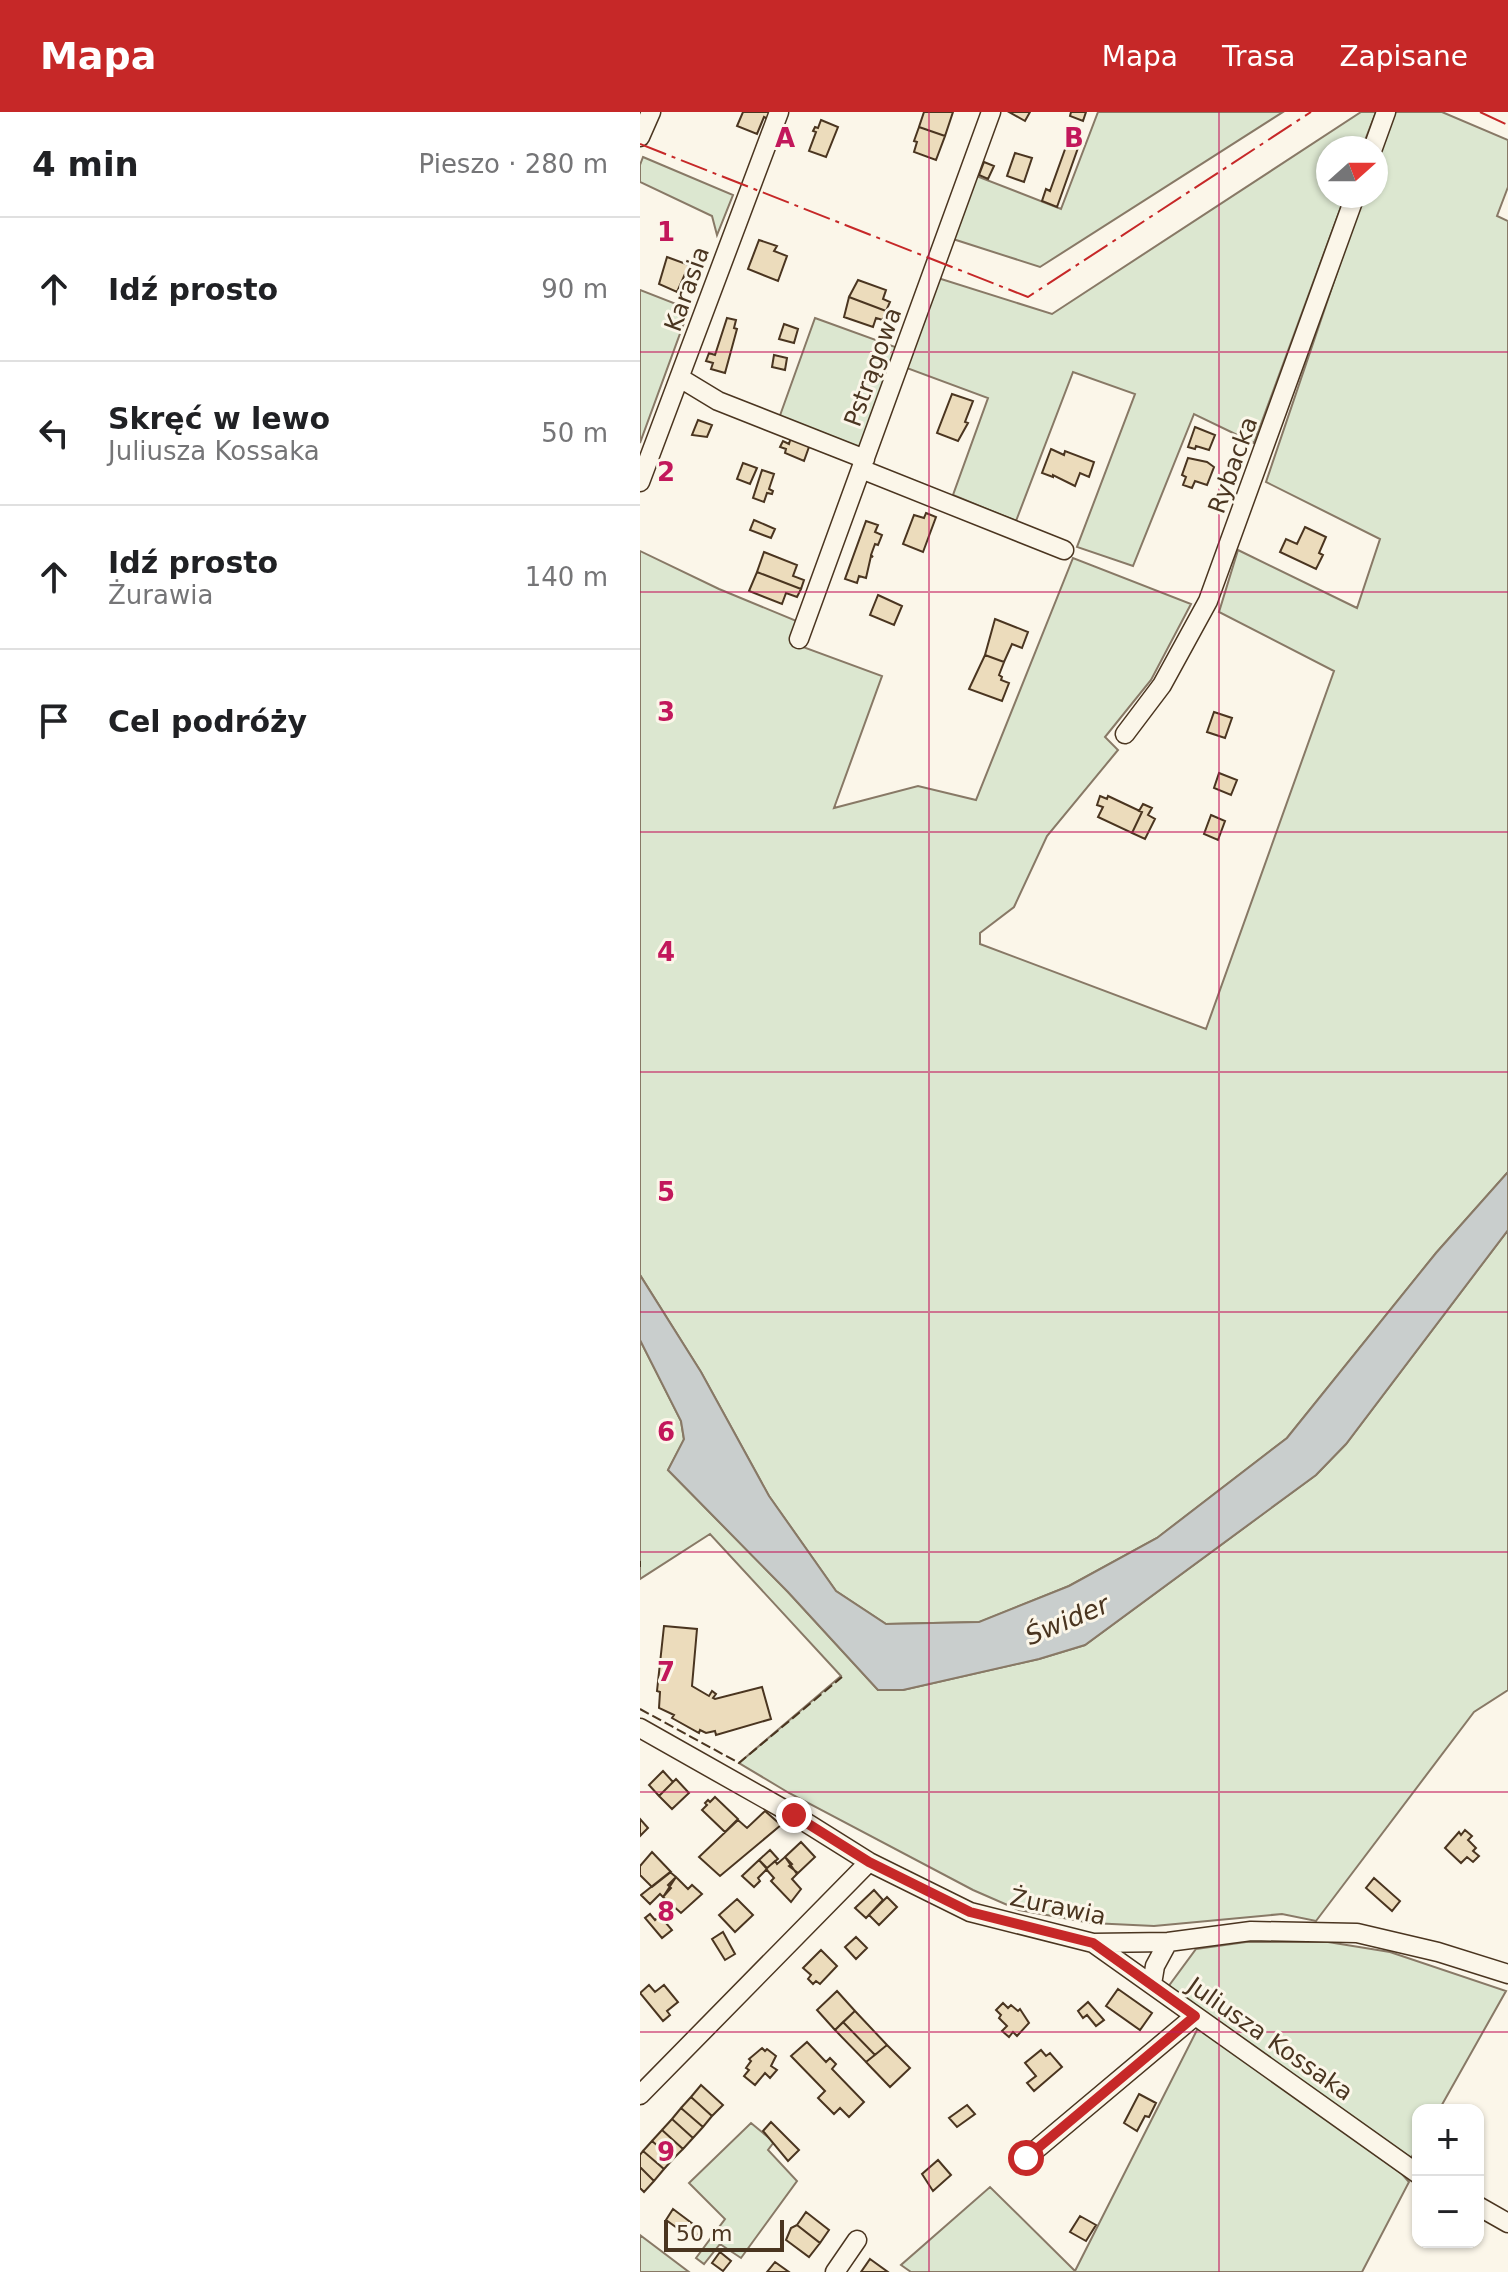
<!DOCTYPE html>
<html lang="pl">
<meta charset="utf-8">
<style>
body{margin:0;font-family:"DejaVu Sans",sans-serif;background:#f6f6f6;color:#202124}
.controls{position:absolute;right:24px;bottom:24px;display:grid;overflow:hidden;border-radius:16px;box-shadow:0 2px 6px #0004}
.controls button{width:72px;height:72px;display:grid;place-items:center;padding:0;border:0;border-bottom:2px solid #e0e0e0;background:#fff;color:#202124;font:40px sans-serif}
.compass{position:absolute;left:676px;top:24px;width:72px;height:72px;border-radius:50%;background:#fff;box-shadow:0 2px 6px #0004;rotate:69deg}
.scale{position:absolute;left:24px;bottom:20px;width:120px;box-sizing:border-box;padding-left:8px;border:4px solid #4a3520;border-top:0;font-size:22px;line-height:28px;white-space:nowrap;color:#4a3520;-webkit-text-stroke:6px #fbf6e9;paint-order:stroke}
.stop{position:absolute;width:24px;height:24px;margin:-18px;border:6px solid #c62828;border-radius:50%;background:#fff}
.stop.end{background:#c62828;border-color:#fff;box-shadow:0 2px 8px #0008}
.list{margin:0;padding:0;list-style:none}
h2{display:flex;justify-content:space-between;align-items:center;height:104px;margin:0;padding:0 32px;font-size:34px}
h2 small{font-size:26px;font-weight:400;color:#757577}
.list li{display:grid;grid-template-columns:52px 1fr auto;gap:24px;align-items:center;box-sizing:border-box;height:144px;padding:0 32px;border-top:2px solid #e0e0e0}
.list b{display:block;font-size:30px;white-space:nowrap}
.list p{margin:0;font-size:26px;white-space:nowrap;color:#757577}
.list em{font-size:26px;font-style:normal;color:#757577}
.icon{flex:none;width:44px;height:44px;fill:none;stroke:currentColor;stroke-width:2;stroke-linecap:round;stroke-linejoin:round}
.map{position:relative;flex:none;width:868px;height:2160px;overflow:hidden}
header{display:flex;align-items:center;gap:48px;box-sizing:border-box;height:112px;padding:0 40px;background:#c62828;color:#fff}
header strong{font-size:38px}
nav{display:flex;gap:44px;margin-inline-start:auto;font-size:28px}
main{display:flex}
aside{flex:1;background:#fff}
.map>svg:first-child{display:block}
.green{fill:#dce7d0;stroke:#887966;stroke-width:2}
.water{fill:#c9cecd;stroke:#887966;stroke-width:2}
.building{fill:#ecdcbc;stroke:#4a3520;stroke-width:2}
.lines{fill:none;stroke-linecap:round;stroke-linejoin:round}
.minor-casing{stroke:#4a3520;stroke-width:21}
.minor{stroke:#fbf6e9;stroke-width:18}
.fence{stroke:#4a3520;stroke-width:2;stroke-dasharray:10 4;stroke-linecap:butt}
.power{stroke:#c62828;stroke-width:2;stroke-dasharray:28 6 4 6;stroke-linecap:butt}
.route{stroke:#c62828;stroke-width:10}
.grid{fill:none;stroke:#c2185b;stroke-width:2;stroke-opacity:0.55}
.labels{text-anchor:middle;stroke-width:6;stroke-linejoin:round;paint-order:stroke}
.street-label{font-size:24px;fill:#4a3520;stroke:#fbf6e9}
.water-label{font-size:26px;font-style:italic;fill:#4a3520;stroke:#fbf6e9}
.grid-label{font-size:26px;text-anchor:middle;font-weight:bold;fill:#c2185b;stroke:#fbf6e9;stroke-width:6;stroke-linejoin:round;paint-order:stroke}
</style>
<header>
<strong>Mapa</strong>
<nav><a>Mapa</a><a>Trasa</a><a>Zapisane</a></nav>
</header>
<main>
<aside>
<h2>4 min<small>Pieszo · 280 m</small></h2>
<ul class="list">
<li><svg class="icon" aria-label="ahead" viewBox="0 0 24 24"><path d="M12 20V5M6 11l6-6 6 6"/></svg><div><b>Idź prosto</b></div><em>90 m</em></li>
<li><svg class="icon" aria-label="left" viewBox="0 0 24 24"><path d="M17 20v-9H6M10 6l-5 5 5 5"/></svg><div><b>Skręć w lewo</b><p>Juliusza Kossaka</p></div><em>50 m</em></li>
<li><svg class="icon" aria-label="ahead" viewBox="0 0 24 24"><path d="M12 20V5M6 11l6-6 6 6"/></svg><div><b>Idź prosto</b><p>Żurawia</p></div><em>140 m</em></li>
<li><svg class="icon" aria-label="arrive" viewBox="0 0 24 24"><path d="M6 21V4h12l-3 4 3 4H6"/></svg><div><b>Cel podróży</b></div></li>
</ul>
</aside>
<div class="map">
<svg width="868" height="2160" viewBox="0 0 868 2160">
<rect width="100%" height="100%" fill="#fbf6e9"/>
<path class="green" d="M 458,0 L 643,0 L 400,155 L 313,127 L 334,63 L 421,97 Z
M 721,0 L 736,0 L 722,36 L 688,36 L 688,84 L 705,84 L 614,331 L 554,302 L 493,454 L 437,435 L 495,282 L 433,260 L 376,409 L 313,383 L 348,286 L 264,255 L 298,166 L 412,202 Z
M 752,0 L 802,0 L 868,28 L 868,75 L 857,104 L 868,109 L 868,1060 L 796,1141 L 647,1326 L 517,1426 L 429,1474 L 340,1510 L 246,1512 L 196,1479 L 129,1384 L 61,1260 L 0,1163 L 0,439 L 79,477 L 159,510 L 152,531 L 242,564 L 194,696 L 278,674 L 336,688 L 433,446 L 551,492 L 511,568 L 465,625 L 478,638 L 407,724 L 374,795 L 340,821 L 340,832 L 566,917 L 694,559 L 579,500 L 598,438 L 717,496 L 740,427 L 626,370 L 723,84 L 736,84 L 736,47 Z
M 3,45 L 93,83 L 77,123 L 72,104 L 0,70 L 0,53 Z
M 0,178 L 49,197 L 0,331 Z
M 175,206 L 258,236 L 223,336 L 138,309 Z
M 868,1118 L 868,1578 L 834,1600 L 676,1809 L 642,1802 L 514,1814 L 451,1811 L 379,1798 L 333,1778 L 149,1681 L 99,1651 L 201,1564 L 70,1422 L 0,1467 L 0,1228 L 41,1309 L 44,1328 L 28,1358 L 148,1480 L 238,1578 L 263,1578 L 399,1547 L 445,1533 L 676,1363 L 706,1332 Z
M 606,1830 L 688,1830 L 750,1840 L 866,1879 L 799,1998 L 778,1998 L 778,2034 L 771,2046 L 528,1875 L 556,1837 Z
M 559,1914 L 762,2062 L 769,2070 L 722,2160 L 271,2160 L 261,2153 L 350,2075 L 435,2159 Z
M 111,2011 L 134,2030 L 128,2038 L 157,2069 L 101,2146 L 80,2132 L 64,2152 L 56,2146 L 85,2107 L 49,2071 Z
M 0,2123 L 49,2160 L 0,2160 Z"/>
<path class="water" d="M 868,1060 L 868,1118 L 706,1332 L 676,1363 L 445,1533 L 399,1547 L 263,1578 L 238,1578 L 148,1480 L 28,1358 L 44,1327 L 41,1309 L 0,1228 L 0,1163 L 61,1260 L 129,1384 L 196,1479 L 246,1512 L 339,1510 L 429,1474 L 517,1426 L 647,1326 L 796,1141 Z"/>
<path class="building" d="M 103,0 L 131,0 L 128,7 L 124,5 L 117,22 L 97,14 Z
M 284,0 L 313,0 L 305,24 L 279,15 Z
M 369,0 L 390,0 L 385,9 Z
M 431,0 L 446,0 L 443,9 L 430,4 Z
M 181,8 L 198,15 L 186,45 L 169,39 L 176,20 L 173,19 L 175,15 L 178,16 Z
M 279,15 L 305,24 L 296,48 L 274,40 L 277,30 L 274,29 Z
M 428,29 L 439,33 L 417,95 L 402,89 L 406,77 L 410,79 Z
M 375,41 L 392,46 L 384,70 L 367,64 Z
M 344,50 L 354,54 L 348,67 L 339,63 Z
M 119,128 L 137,134 L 134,139 L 147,144 L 138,169 L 108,157 Z
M 27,145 L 49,153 L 37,180 L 19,172 Z
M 218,168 L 246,178 L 243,187 L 250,190 L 246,199 L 209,185 Z
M 209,185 L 246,199 L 243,208 L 236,206 L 233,215 L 204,205 Z
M 87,206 L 96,208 L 94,216 L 97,217 L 85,261 L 71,257 L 73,251 L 66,249 L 69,241 L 75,243 Z
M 144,212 L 158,217 L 154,231 L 139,227 Z
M 134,243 L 147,246 L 145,258 L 132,255 Z
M 312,282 L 333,289 L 325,310 L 328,311 L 318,329 L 297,321 Z
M 58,308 L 72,313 L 67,325 L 52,323 Z
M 555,315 L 575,323 L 569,338 L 556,334 L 555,337 L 548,335 Z
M 151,325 L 170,332 L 164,349 L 145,341 L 146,337 L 140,335 L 143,329 L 149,332 Z
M 411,337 L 424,343 L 425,339 L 454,350 L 449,365 L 440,361 L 435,374 L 413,363 L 413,365 L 402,361 Z
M 548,346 L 567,350 L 574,355 L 567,373 L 555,369 L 552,376 L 543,373 L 546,365 L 542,363 Z
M 103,351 L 117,356 L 110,372 L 97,367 Z
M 122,358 L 134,362 L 129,377 L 133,379 L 132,382 L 127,381 L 124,390 L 113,386 Z
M 286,401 L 296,405 L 283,440 L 263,432 L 274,403 L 284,406 Z
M 114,408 L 135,417 L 131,426 L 110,418 Z
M 226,409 L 238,413 L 235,420 L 242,423 L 238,433 L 235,432 L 231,443 L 233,445 L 231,444 L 226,466 L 219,464 L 217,471 L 205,467 Z
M 665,415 L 686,425 L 679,441 L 683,443 L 676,457 L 640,440 L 646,427 L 657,432 Z
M 124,440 L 157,453 L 153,464 L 164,468 L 161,477 L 117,460 Z
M 117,460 L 161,477 L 157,485 L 146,481 L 142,492 L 109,479 Z
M 238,483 L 262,494 L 254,513 L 230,503 Z
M 355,507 L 388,520 L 382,536 L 372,532 L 364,550 L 345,543 Z
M 345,543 L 364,550 L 359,563 L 362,565 L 361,568 L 369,571 L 362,589 L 329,577 Z
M 574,600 L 592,606 L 585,626 L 567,620 Z
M 579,661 L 597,668 L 591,683 L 574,676 Z
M 460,684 L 467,687 L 468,684 L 502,700 L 492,721 L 458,705 L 463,695 L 457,693 Z
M 503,692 L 512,696 L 508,703 L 515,707 L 505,727 L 492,721 L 502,700 L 499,699 Z
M 571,703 L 585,709 L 578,728 L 564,722 Z
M 24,1514 L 57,1517 L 52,1574 L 69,1584 L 72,1579 L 76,1582 L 73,1586 L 75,1587 L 122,1575 L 131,1607 L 76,1623 L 75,1619 L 66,1621 L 60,1618 L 59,1621 L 32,1606 L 34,1603 L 19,1596 L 20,1580 L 17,1579 Z
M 23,1659 L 33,1670 L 19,1684 L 9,1673 Z
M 36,1667 L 49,1681 L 32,1697 L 19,1684 Z
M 75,1685 L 98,1707 L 85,1720 L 62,1698 L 67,1693 L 65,1691 L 68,1688 L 70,1690 Z
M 125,1699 L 141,1713 L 80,1764 L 59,1745 L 98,1708 L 107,1716 Z
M 0,1707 L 8,1716 L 0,1724 Z
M 825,1718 L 832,1724 L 828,1728 L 836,1736 L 833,1739 L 839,1744 L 833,1750 L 827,1745 L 821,1751 L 805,1736 L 819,1720 L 821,1723 Z
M 161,1730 L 175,1745 L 157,1762 L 145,1745 Z
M 130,1738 L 138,1747 L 127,1756 L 119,1748 Z
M 12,1740 L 31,1760 L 12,1775 L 0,1763 L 0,1754 Z
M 145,1745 L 152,1752 L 149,1754 L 158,1761 L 152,1767 L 161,1777 L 151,1790 L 131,1769 L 134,1766 L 126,1757 L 135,1749 L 137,1752 Z
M 119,1748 L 127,1757 L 118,1766 L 120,1769 L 114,1775 L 102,1764 Z
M 30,1760 L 36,1765 L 28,1773 L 31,1776 L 23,1785 L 20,1782 L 10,1792 L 1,1783 Z
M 36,1765 L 48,1777 L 52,1773 L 62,1782 L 41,1801 L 23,1785 Z
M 734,1766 L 760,1789 L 752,1799 L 726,1776 Z
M 234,1778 L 243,1788 L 226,1806 L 215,1796 Z
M 247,1785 L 257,1795 L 239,1813 L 229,1803 Z
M 97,1787 L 113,1803 L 95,1820 L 79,1803 Z
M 10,1802 L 15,1808 L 20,1804 L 32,1818 L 22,1826 L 5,1806 Z
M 83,1820 L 95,1842 L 85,1848 L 72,1827 Z
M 216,1825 L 227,1836 L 216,1847 L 205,1835 Z
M 181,1838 L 197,1854 L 180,1872 L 176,1869 L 173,1872 L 168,1867 L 171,1863 L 163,1856 Z
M 9,1873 L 15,1880 L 24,1873 L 38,1890 L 27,1899 L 30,1903 L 23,1909 L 0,1881 Z
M 478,1877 L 512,1901 L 500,1918 L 466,1894 Z
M 197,1879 L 215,1899 L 195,1918 L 177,1898 Z
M 448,1890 L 464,1908 L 456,1914 L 447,1903 L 443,1906 L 438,1899 Z
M 363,1891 L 368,1896 L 371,1893 L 378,1899 L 380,1897 L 389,1911 L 377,1924 L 373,1920 L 369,1925 L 362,1919 L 367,1914 L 359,1906 L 361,1903 L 356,1898 Z
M 215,1899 L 247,1933 L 235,1943 L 203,1910 Z
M 203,1910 L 235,1943 L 226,1950 L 195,1918 Z
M 167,1930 L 186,1950 L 190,1946 L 196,1952 L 192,1957 L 224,1990 L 209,2005 L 200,1996 L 194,2002 L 178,1986 L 185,1979 L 151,1944 Z
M 247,1933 L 270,1956 L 250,1975 L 226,1950 Z
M 122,1936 L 125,1939 L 127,1937 L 136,1944 L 131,1954 L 137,1958 L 130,1966 L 125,1961 L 115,1973 L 104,1964 L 109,1958 L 106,1956 L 111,1949 L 109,1947 Z
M 401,1938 L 406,1944 L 410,1941 L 422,1955 L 394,1979 L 387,1971 L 396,1964 L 385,1951 Z
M 61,1973 L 83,1993 L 72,2004 L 51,1985 Z
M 499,1982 L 516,1991 L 509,2005 L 505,2004 L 497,2019 L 484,2011 Z
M 51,1985 L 72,2004 L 63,2015 L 41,1996 Z
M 327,1993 L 335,2002 L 317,2015 L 309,2006 Z
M 41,1996 L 63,2015 L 53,2026 L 32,2007 Z
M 32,2007 L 53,2026 L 43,2037 L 22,2018 Z
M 131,2010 L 159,2038 L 148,2049 L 123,2019 Z
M 22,2018 L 43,2037 L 33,2047 L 12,2029 Z
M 12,2029 L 33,2047 L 24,2057 L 3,2039 Z
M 3,2039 L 24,2057 L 14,2069 L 0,2055 L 0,2043 Z
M 298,2048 L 311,2063 L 293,2079 L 282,2062 Z
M 0,2055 L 14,2069 L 4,2080 L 0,2076 Z
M 33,2097 L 61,2118 L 54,2128 L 26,2108 Z
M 166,2100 L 189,2118 L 180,2131 L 157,2113 Z
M 440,2104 L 456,2113 L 446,2129 L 430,2120 Z
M 157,2113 L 180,2131 L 169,2145 L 146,2128 L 151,2116 Z
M 80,2140 L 91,2149 L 83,2159 L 72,2151 Z
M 230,2147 L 248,2160 L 221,2160 Z
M 135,2150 L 149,2160 L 127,2160 Z"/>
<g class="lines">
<defs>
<path id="minor" d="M 0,25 L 11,0
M 733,36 L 746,0
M 40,266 L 78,289 L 225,347
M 221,357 L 424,438
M 0,370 L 139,0
M 159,527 L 351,0
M 485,622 L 522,573 L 568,489 L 715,84
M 0,1616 L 154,1703 L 229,1750 L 330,1800 L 453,1831 L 528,1830 L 611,1819 L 717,1821 L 798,1840 L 868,1862
M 453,1831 L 778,2062
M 512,1872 L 515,1854 L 528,1830
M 0,1983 L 229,1750
M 386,2046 L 555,1904
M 838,2094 L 868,2111
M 195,2160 L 217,2128"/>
</defs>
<use href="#minor" class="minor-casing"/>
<use href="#minor" class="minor"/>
<path class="fence" d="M 0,1449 L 0,1455
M 0,1597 L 99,1651 L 202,1565"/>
<path class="power" d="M 840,0 L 868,13
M 0,32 L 388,185 L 671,0"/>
</g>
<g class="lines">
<path class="route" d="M 154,1703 L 229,1750 L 330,1800 L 453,1831 L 555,1904 L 386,2046"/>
</g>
<path class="grid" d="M 289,0 L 289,2160M 579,0 L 579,2160M 0,240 L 868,240M 0,480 L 868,480M 0,720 L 868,720M 0,960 L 868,960M 0,1200 L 868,1200M 0,1440 L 868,1440M 0,1680 L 868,1680M 0,1920 L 868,1920"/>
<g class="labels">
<g class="street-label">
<text transform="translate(47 177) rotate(-70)" y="8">Karasia</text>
<text transform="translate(233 255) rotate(-70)" y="8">Pstrągowa</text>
<text transform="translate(593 353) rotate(-70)" y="8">Rybacka</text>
<text transform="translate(418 1795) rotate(12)" y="8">Żurawia</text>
<text transform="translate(630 1927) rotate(35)" y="8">Juliusza Kossaka</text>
</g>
<g class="water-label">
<text transform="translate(427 1508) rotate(-23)" y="9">Świder</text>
</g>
</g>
<g class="grid-label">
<text x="145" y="35">A</text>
<text x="434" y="35">B</text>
<text x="26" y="129">1</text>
<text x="26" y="369">2</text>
<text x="26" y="609">3</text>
<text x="26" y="849">4</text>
<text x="26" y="1089">5</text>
<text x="26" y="1329">6</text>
<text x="26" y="1569">7</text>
<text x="26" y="1809">8</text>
<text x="26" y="2049">9</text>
</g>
</svg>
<div class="controls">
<button>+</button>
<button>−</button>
</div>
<svg class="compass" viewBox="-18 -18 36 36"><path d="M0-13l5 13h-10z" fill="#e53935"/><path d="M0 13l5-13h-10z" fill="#757577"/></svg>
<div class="scale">50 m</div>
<div class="stop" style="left:386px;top:2046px"></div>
<div class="stop end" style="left:154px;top:1703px"></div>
</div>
</main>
